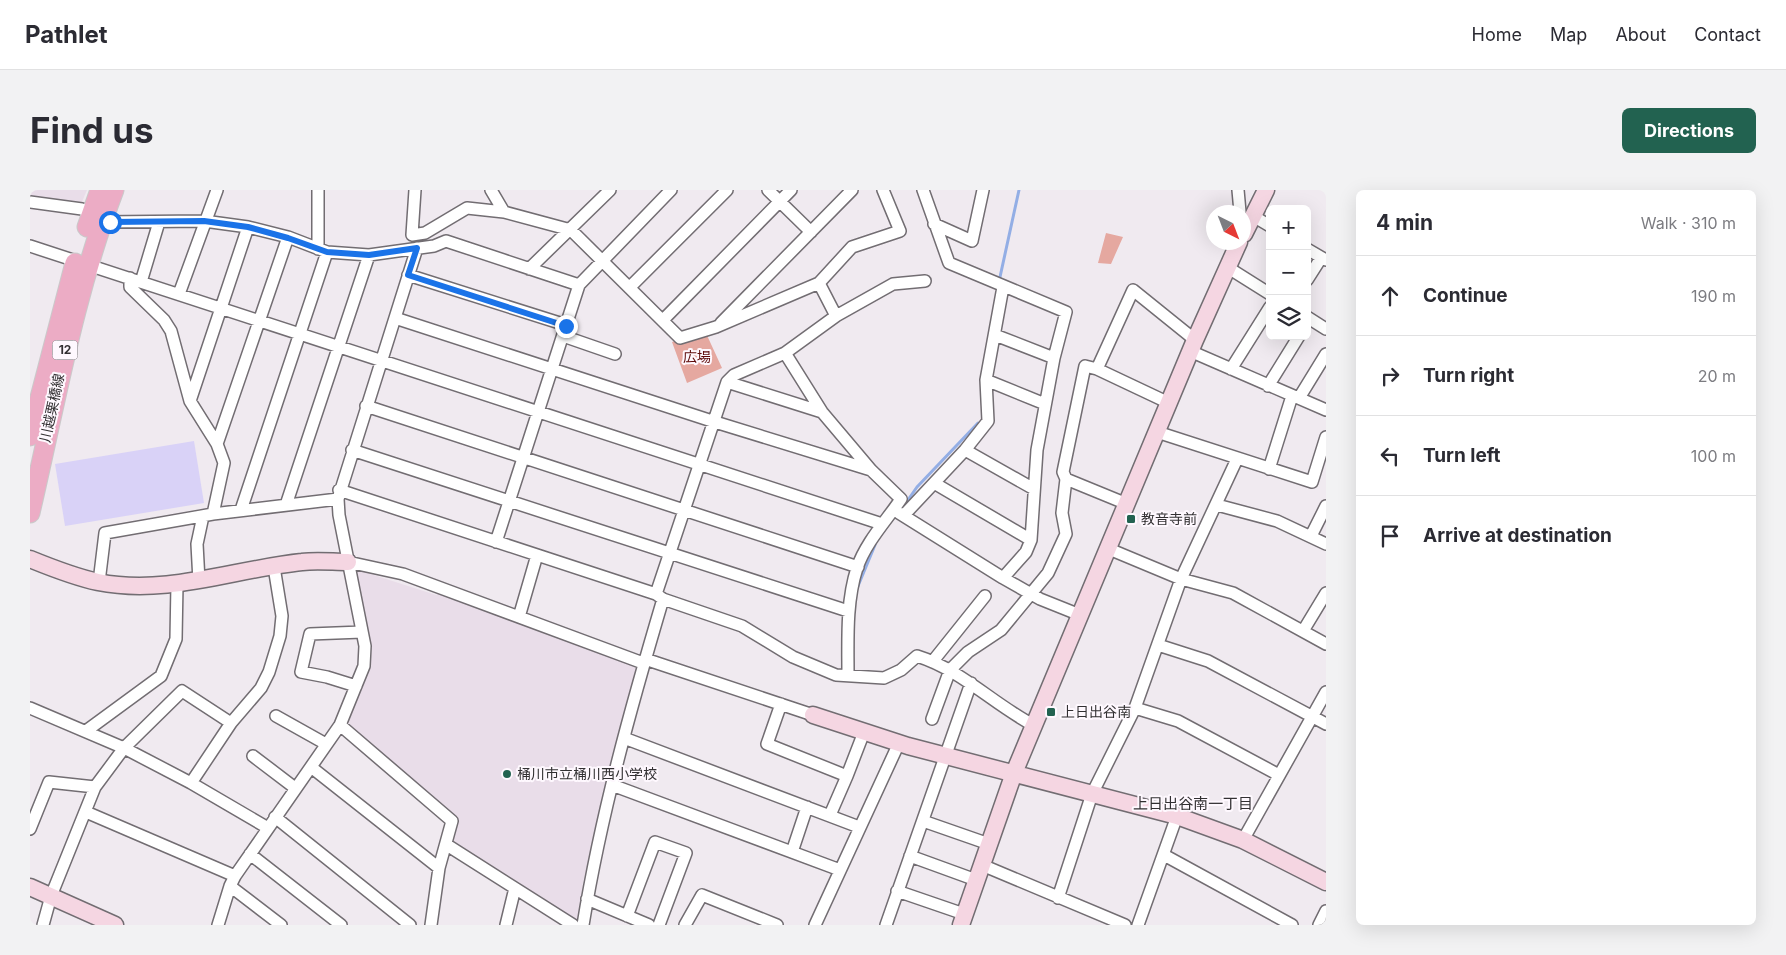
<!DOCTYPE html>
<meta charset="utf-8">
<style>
body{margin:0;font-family:Inter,"Noto Sans JP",sans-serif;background:#f2f2f3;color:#2b2b33}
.controls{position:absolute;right:15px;top:15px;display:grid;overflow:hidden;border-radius:8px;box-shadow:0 5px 20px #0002}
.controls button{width:45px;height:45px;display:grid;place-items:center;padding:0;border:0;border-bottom:1px solid #e1e1e2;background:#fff;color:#2b2b33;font:25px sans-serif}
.compass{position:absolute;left:1176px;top:15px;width:45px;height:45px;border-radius:50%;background:#fff;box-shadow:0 5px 20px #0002;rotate:138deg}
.stop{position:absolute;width:15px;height:15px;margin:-11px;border:4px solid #1a73e8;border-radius:50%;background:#fff}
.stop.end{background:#1a73e8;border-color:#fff;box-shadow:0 1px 5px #0008}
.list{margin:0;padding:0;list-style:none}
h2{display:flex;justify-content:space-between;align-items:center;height:65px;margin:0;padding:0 20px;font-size:21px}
h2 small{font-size:16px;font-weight:400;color:#7c7c81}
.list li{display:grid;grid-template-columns:32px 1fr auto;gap:15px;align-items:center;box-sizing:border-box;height:80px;padding:0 20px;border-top:1px solid #e1e1e2}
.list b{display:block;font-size:19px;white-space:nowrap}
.list em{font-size:16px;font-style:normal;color:#7c7c81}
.icon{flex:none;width:28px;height:28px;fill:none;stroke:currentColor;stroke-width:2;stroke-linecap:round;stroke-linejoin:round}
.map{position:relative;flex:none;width:1296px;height:735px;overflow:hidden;border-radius:8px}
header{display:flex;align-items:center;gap:30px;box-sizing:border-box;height:70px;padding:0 25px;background:#fff;border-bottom:1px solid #e1e1e2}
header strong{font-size:24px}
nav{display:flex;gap:28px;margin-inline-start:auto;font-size:18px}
.intro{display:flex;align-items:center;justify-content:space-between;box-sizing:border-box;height:120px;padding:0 30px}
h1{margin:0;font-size:35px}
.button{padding:12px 22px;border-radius:8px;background:#226250;color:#fff;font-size:18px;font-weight:700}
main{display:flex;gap:30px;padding:0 30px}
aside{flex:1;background:#fff;border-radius:8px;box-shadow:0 5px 20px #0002}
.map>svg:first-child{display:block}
.built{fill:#e9dde9}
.green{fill:#e5a8a0}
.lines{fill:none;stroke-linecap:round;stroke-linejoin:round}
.stream{stroke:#93aee5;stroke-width:3}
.building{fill:#d9d2f7}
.street-casing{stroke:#726d72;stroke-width:14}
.secondary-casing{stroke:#726d72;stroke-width:19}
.primary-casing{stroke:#cac9ca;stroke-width:21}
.street{stroke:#fff;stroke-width:11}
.secondary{stroke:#f5d6e2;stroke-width:16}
.primary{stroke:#ecacc5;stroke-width:19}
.route{stroke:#1a73e8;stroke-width:6}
.poi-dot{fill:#226250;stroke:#fef8fe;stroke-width:2}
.labels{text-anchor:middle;stroke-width:4;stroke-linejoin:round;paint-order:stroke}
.shield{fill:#fef8fe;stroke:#6f6c6f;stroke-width:1}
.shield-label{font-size:12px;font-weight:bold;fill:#323032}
.park-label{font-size:14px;fill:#5d0908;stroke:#fef8fe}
.street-label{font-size:14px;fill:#323032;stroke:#fef8fe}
.poi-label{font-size:14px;fill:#323032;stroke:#fef8fe;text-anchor:start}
.neighbourhood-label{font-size:15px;fill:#323032;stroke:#fef8fe}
</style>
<header>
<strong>Pathlet</strong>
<nav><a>Home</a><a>Map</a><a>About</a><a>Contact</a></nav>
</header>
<div class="intro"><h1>Find us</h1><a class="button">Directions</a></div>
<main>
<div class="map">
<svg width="1296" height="735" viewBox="0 0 1296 735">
<rect width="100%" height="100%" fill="#f0eaf0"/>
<path class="built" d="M 0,0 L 57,0 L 51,14 L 0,8 Z
M 328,380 L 406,405 L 410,403 L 605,476 L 607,479 L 553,692 L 548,730 L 544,732 L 422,652 L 428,633 L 318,533 L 339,479 L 339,447 L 323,385 Z"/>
<path class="green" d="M 1076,43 L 1093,47 L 1081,74 L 1068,73 Z
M 675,141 L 692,178 L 657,193 L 642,152 Z"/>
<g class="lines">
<path class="stream" d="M 970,87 L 989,0
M 871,320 L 887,297 L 948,233
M 828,396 L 845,355"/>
</g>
<path class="building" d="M 164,251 L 174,313 L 35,336 L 25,274 Z"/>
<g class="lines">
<defs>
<path id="street" d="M 385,0 L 382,45 L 395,43 L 437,18 L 474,22
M 461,0 L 474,22 L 541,40 L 650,148 L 686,137 L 789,93 L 822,57 L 870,41 L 853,0
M 738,0 L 781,42
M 893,0 L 919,73 L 1036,122 L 1024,168 L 1007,260 L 1001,350 L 996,362 L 973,388
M 1208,0 L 1210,22
M 0,12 L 52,19 L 62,23
M 1223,26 L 1240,36
M 72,32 L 174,31 L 218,37 L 258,47 L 297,62 L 339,65 L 404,56 L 416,51 L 549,95
M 904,34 L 942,51 L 953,0
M 0,56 L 852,334
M 288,59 L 288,0
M 1277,59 L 1296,70
M 1197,77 L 1240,104
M 499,79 L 580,0
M 378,85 L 536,135
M 100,88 L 100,97 L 134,130 L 141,141 L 160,211 L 187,254
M 1277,90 L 1291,68
M 111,92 L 129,32
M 789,93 L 806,126
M 600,97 L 697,0
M 149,104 L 187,0
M 1277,127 L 1296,139
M 365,128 L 685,232 L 841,280
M 633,130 L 761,0
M 691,133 L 822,0
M 965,145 L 1024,168
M 533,146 L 585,164
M 1160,161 L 1296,220
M 755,163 L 792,222 L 841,280 L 871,309 C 856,331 836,352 827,378 C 816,412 818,450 818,485
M 1201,179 L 1240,117
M 956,190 L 1015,214
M 697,192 L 704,185 L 755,163 L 806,126 L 863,94 L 895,91
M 1238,196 L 1269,146
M 1269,208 L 1296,164
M 160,211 L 218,37
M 1139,213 L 1067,179 L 1103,100 L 1165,150
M 336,216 L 828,377
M 1127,242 L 1282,292 L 1296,247
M 322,260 L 818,421
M 935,260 L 1004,299
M 1239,279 L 1262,206
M 1036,289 L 1097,314
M 904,293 L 1001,350
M 309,300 L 626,404 L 633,409 L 712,436 L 763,467 L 806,485 L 854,488 L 871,480 L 887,466 C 932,480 964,515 1005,536
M 256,315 L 339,65
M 1187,315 L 1247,331 L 1296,354
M 211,320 L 297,62
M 869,323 L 973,388 L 1010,409 L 1050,425
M 183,324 L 194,273 L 187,254 L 258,47
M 874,325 L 935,260 L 958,231 L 956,190 L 973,97
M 1281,346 L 1296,316
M 466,352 L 549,95 L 641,0
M 1079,359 L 1151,389 L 1203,403 L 1296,454
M 318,372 L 373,384 L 613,473
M 169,391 L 167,354 L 173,326
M 69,392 L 75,343 L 183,324 L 308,309
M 626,404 L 697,192 L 792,222
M 489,427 L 507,365
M 1273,441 L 1296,403
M 1128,455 L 1178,471 L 1296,534
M 615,469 L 783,525
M 903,471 L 955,406
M 326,496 L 297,487 L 271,482 L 280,444 L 332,442
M 751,514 L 737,554 L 817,586 L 834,542
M 0,518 L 94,558 L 161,593 L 238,638
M 1105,518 L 1148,531 L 1249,585
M 246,526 L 296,554
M 902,529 L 920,480 L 938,462 L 971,440 L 1018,383 L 1036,344 L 1032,323 L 1036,289 L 1033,282 L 1055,176 L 1067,179
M 310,535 L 422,631 L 409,678 L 401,735
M 56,541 L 131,486 L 146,449 L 147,394
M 594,548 L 829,637
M 223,566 L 265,598
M 281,577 L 409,678
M 161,593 L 201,533 L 231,498 L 239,482 L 250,446 L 252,426 L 244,377
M 582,595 L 810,680
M 56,622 L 205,686
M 800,625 L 817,586
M 245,627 L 380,735
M 893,631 L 959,654
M 0,639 L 19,592 L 65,597
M 1213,650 L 1296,502
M 417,655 L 543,735
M 762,662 L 777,617
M 220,664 L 311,735
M 1134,665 L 1262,735
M 880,666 L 946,690
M 952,675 L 1095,735
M 200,696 L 251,735
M 867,701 L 934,724
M 1028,708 L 1062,604 L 1105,518 L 1151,389 L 1207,269
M 557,709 L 619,735
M 597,726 L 625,652 L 656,663 L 629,735
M 13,735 L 21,706 L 65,597 L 94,558 L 152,501 L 201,533
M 188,735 L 200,696 L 205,686 L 310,535 L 334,476 L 335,456 L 309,325 L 308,309 L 387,58
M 476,735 L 485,698
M 553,735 C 571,624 601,517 633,409
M 655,735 L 672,705 L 747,735
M 785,735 L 869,553
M 856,735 L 941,493
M 1108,735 L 1147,626
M 1289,735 L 1296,721"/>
<path id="secondary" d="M 1214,44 L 1236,0
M 0,369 C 22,378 45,387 68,392 C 137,406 204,379 272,372 C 287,370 303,372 318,372
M 783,525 L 878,556 L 1147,626 L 1213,650 L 1296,692
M 0,697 L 85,735
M 931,735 L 984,583 L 1165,150 L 1209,52"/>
<path id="primary" d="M 57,37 L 70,0
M 0,246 L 45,73
M 0,323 C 26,212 43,108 84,0"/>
</defs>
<use href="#street" class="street-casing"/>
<use href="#secondary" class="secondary-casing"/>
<use href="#primary" class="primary-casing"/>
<use href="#street" class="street"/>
<use href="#secondary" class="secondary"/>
<use href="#primary" class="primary"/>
</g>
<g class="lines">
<path class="route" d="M 80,32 L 174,31 L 218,37 L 258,48 L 297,62 L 339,65 L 387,58 L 378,85 L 536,136"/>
</g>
<g class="poi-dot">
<rect x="1096" y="324" width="10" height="10" rx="2.5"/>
<rect x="1016" y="517" width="10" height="10" rx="2.5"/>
<circle cx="477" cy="584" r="5"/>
</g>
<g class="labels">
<rect class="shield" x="22.5" y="150.5" width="25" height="19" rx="4"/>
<g class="shield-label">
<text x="35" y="164">12</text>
</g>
<g class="park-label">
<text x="667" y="172">広場</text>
</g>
<g class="street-label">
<text transform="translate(22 218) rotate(-78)" y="5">川越栗橋線</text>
</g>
<g class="poi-label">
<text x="1111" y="334">教音寺前</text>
<text x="1031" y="527">上日出谷南</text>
<text x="487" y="589">桶川市立桶川西小学校</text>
</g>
<g class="neighbourhood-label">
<text x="1163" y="619">上日出谷南一丁目</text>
</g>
</g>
</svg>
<div class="controls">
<button>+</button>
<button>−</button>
<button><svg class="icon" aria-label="layers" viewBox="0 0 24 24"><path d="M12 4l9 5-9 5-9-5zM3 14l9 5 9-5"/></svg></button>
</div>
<svg class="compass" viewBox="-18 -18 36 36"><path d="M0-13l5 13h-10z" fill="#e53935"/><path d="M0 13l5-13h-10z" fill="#7c7c81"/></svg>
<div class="stop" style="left:80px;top:32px"></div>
<div class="stop end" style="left:536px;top:136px"></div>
</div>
<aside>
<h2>4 min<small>Walk · 310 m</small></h2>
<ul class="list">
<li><svg class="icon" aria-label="ahead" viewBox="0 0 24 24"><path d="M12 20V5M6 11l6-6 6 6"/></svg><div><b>Continue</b></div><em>190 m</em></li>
<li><svg class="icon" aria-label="right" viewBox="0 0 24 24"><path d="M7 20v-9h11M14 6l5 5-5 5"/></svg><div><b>Turn right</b></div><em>20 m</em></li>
<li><svg class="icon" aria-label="left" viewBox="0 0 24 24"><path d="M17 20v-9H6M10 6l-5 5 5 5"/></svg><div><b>Turn left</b></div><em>100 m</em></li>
<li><svg class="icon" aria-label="arrive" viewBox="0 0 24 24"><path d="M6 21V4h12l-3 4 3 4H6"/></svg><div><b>Arrive at destination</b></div></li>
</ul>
</aside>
</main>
